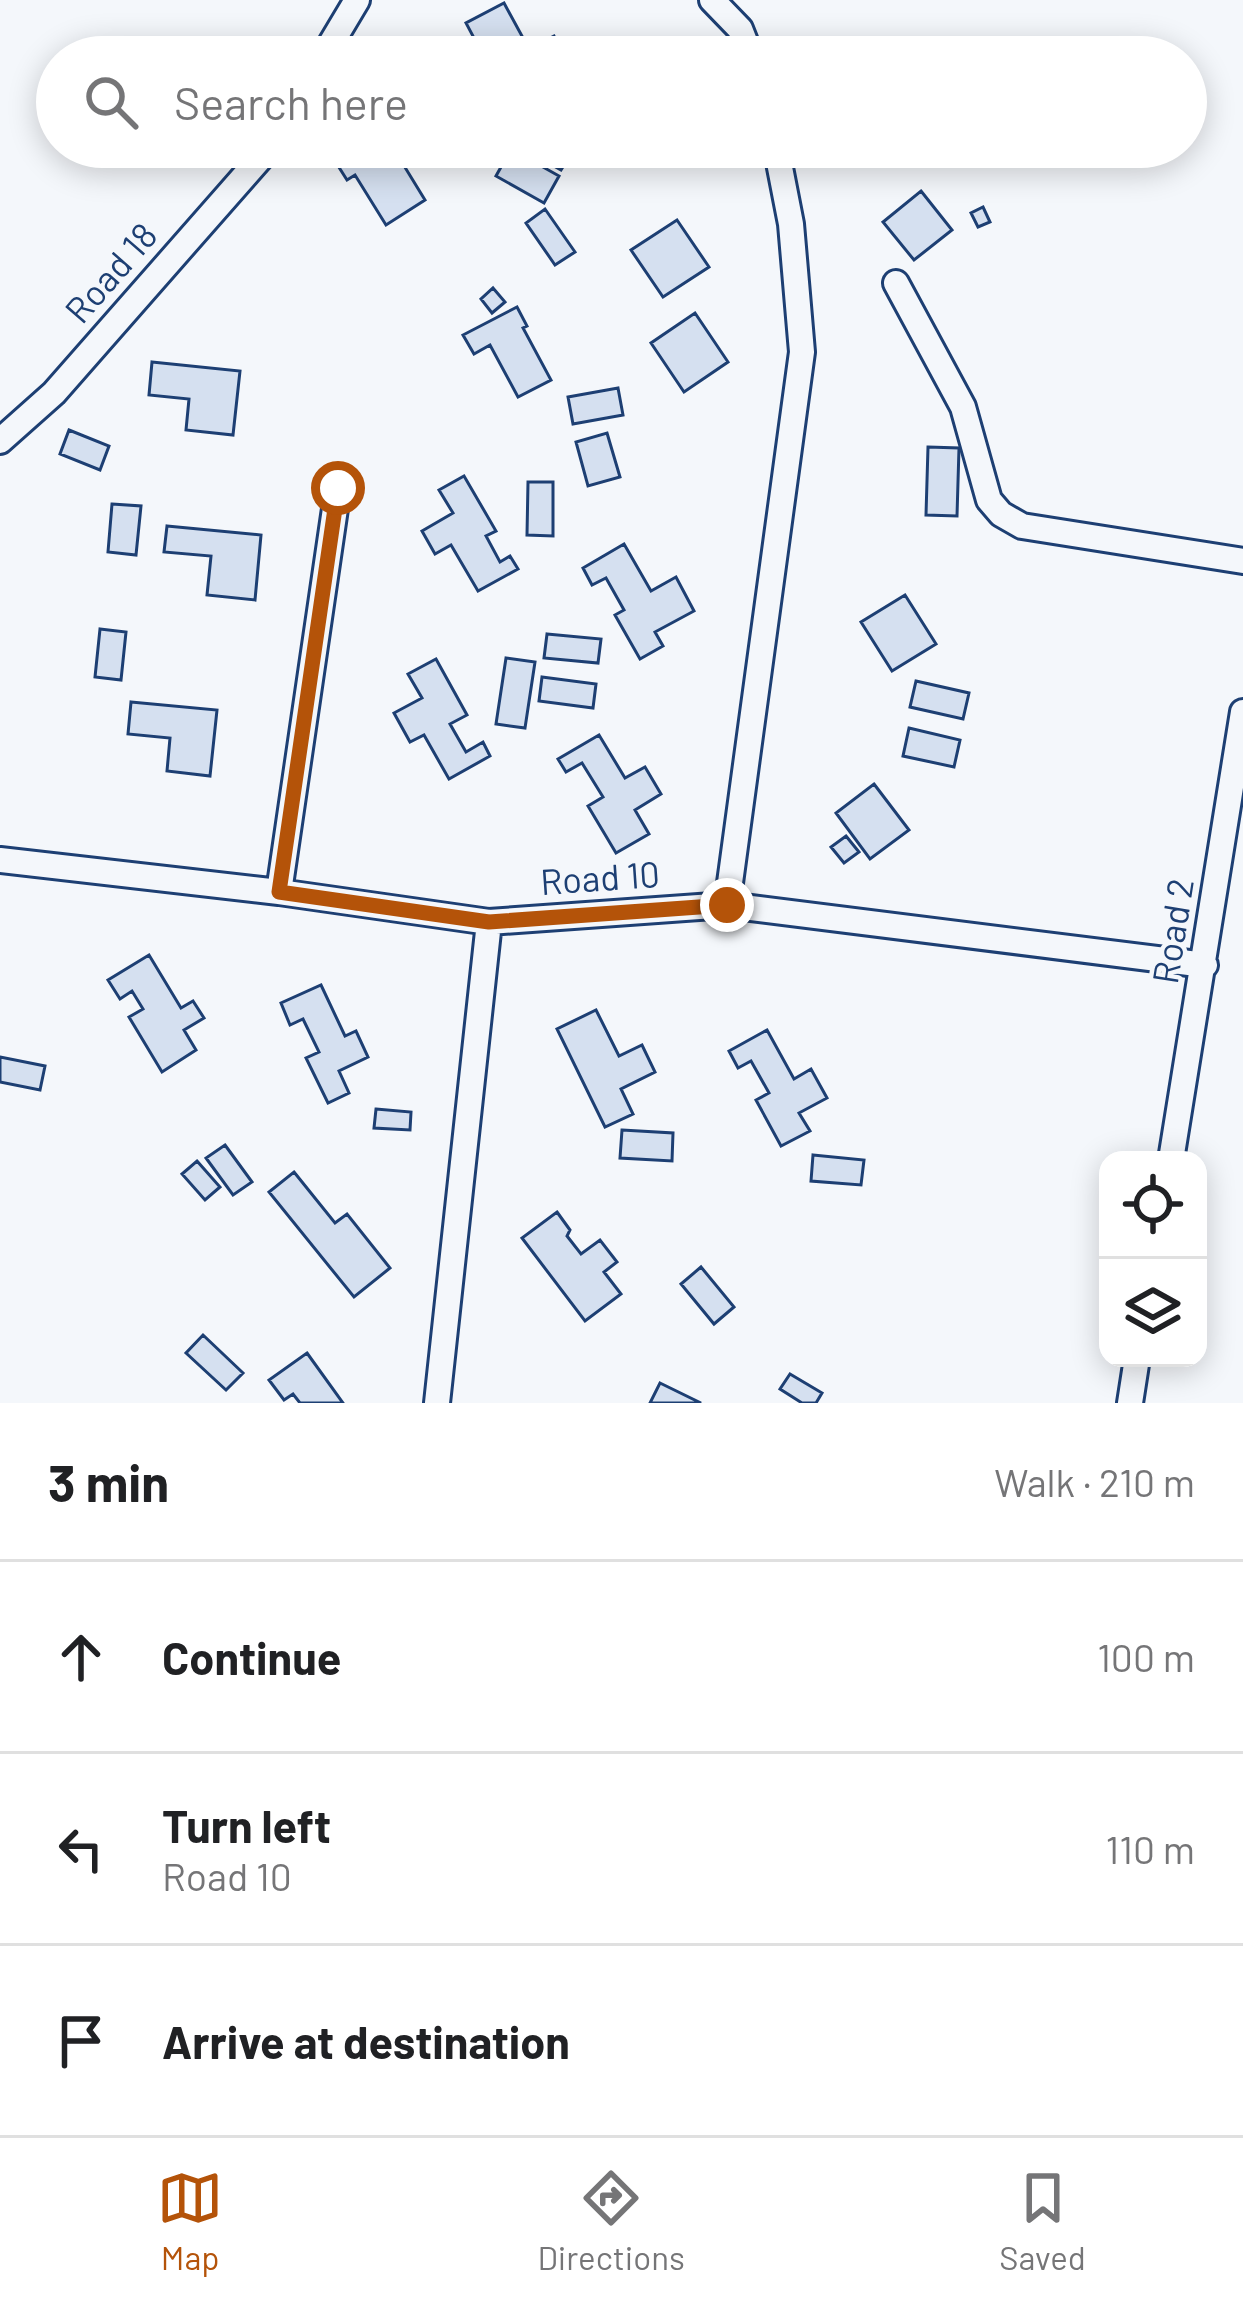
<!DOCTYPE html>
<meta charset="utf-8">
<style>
body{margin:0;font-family:Barlow,sans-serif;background:#f6f6f6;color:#202124}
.controls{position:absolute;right:36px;bottom:36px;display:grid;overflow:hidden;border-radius:24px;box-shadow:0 6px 30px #0003}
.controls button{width:108px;height:108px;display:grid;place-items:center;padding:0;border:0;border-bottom:3px solid #e0e0e0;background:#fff;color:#202124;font:60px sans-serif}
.stop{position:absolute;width:36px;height:36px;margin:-27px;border:9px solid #b45309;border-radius:50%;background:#fff}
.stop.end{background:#b45309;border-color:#fff;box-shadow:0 3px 12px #0008}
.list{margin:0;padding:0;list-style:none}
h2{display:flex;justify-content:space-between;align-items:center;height:156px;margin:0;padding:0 48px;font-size:51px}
h2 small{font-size:39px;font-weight:400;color:#757577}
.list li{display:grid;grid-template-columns:78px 1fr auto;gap:36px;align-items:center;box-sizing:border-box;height:192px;padding:0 48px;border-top:3px solid #e0e0e0}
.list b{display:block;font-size:45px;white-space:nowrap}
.list p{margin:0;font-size:39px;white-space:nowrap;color:#757577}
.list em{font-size:39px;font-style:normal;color:#757577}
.icon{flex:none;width:66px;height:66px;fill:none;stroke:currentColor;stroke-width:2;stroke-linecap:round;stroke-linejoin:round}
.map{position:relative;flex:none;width:1243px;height:1403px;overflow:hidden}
.search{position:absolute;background:#fff;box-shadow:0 6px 30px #0003;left:36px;right:36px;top:36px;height:132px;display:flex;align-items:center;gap:30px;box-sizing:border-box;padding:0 42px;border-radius:66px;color:#757577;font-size:45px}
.sheet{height:732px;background:#fff}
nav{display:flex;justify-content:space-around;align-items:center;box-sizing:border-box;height:168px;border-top:3px solid #e0e0e0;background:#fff;font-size:33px;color:#757577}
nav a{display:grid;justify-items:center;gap:6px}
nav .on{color:#b45309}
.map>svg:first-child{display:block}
.building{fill:#d5e0f0;stroke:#1d3f73;stroke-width:3}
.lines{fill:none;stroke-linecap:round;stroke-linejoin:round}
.street-casing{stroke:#1d3f73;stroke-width:30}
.street{stroke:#f4f7fb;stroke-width:24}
.route{stroke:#b45309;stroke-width:15}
.labels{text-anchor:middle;stroke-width:9;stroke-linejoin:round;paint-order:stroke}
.street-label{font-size:36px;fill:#1d3f73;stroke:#f4f7fb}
</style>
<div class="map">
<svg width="1243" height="1403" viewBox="0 0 1243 1403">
<rect width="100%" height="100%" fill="#f4f7fb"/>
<path class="building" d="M 504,3 L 529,49 L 554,36 L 565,57 L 484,57 L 466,23 Z
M 886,44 L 896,57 L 867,57 Z
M 358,147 L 401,147 L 395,151 L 425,200 L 386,225 L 355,175 L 347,180 L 335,161 Z
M 520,147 L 571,147 L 574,149 L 561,170 Z
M 948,147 L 976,147 L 976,163 L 949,164 Z
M 511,149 L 559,176 L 544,203 L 496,176 Z
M 921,191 L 952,230 L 914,260 L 883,222 Z
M 983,207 L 990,222 L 978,227 L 971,213 Z
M 545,209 L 575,252 L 555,265 L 526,223 Z
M 677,220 L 709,267 L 663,297 L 631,250 Z
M 493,288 L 505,302 L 492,313 L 481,299 Z
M 517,307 L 527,326 L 523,328 L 551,380 L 518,397 L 490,345 L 474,354 L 463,335 Z
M 695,313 L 728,362 L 684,392 L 651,343 Z
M 152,362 L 240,371 L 233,435 L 186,430 L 189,399 L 149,395 Z
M 618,388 L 623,415 L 573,424 L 568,397 Z
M 69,430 L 109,446 L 100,470 L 60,454 Z
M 607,433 L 620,477 L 588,486 L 576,442 Z
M 928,447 L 959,448 L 957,516 L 926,515 Z
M 464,476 L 496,531 L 486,536 L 500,562 L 510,556 L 518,569 L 478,591 L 451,545 L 435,554 L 422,531 L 453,513 L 439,490 Z
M 528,482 L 553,482 L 553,536 L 527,535 Z
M 112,504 L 141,506 L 136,555 L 108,552 Z
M 167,526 L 261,535 L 255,600 L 207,595 L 211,556 L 164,552 Z
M 624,544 L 651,591 L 676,577 L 694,611 L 655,632 L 663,646 L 640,659 L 615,615 L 624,610 L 606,578 L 592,585 L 583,568 Z
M 905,595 L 936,644 L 892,671 L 861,622 Z
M 100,629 L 126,632 L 121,680 L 95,677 Z
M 547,634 L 601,639 L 598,663 L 544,658 Z
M 506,658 L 535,662 L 525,728 L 496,724 Z
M 436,659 L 467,715 L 450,724 L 466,752 L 483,742 L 490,756 L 449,779 L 424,735 L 410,742 L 394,713 L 422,698 L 408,674 Z
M 542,677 L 596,684 L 593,708 L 539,701 Z
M 916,681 L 969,693 L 963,719 L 910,707 Z
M 131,702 L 217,710 L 210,776 L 167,771 L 170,738 L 128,734 Z
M 909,728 L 960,740 L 954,767 L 903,756 Z
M 599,735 L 625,778 L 645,767 L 661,794 L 635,810 L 649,834 L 616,853 L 588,806 L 603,797 L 582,763 L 566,772 L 558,759 Z
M 874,784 L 909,830 L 870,859 L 836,813 Z
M 846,836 L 859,852 L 844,863 L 831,847 Z
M 149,955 L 181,1008 L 193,1001 L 204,1018 L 184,1030 L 196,1050 L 162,1072 L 129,1017 L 143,1009 L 132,991 L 120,999 L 108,980 Z
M 321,985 L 345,1036 L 356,1031 L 368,1057 L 339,1071 L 349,1093 L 328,1103 L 306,1058 L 319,1052 L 303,1019 L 290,1025 L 281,1003 Z
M 596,1010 L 619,1056 L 642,1045 L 655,1072 L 621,1089 L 633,1114 L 605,1127 L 557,1029 Z
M 767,1030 L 794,1079 L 811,1069 L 827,1098 L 799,1113 L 810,1131 L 781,1146 L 756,1100 L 769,1093 L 751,1061 L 738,1068 L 729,1051 Z
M 0,1057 L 45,1066 L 40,1090 L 0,1082 Z
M 376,1109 L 411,1112 L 410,1130 L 374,1128 Z
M 622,1130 L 673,1133 L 672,1161 L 620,1158 Z
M 225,1145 L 252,1182 L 233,1195 L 206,1158 Z
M 813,1155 L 864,1160 L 861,1185 L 811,1181 Z
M 197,1161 L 220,1187 L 205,1200 L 182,1174 Z
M 294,1172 L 335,1223 L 347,1214 L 390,1268 L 354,1297 L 269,1192 Z
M 557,1212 L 570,1230 L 567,1236 L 581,1254 L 600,1240 L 617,1262 L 604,1272 L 621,1294 L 585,1321 L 522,1238 Z
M 701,1267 L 734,1307 L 714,1324 L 681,1284 Z
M 203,1335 L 243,1373 L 226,1390 L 186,1353 Z
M 307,1353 L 343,1403 L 300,1403 L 293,1394 L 284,1400 L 269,1380 Z
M 790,1374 L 822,1393 L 816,1403 L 802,1403 L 780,1389 Z
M 660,1383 L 701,1403 L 650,1403 Z"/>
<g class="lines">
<defs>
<path id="street" d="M 712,0 L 740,29 L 751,57
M 323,57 L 357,0
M 896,283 L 963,407 L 989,500 L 1001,514 L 1022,526 L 1243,561
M 0,441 L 54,393 L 270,147
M 0,860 L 279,892 L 489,922 L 727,905 L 1205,965
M 279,892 L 338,488
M 727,905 L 802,352 L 791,224 L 776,147
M 1171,1160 L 1243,712
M 437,1403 L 489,922
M 1130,1403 L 1137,1358"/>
</defs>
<use href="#street" class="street-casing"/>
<use href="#street" class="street"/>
</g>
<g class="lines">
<path class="route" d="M 338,488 L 279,892 L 489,922 L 727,905"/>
</g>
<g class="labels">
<g class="street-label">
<text transform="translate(111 273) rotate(-49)" y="13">Road 18</text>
<text transform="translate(600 878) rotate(-4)" y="13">Road 10</text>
<text transform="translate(1173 931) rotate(-81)" y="13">Road 2</text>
</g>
</g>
</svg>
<div class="controls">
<button><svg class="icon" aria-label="locate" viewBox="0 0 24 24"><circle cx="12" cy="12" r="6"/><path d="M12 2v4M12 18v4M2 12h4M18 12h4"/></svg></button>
<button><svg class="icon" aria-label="layers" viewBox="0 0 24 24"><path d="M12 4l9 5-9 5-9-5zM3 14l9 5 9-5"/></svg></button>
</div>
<div class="stop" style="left:338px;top:488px"></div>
<div class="stop end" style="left:727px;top:905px"></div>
<div class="search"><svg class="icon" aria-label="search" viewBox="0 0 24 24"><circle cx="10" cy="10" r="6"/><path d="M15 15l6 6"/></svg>Search here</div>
</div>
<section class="sheet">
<h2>3 min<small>Walk · 210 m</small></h2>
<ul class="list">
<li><svg class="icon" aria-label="ahead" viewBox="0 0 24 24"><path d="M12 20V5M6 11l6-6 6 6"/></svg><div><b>Continue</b></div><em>100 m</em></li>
<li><svg class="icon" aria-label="left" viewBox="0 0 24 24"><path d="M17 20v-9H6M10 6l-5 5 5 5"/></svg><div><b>Turn left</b><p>Road 10</p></div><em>110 m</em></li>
<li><svg class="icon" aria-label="arrive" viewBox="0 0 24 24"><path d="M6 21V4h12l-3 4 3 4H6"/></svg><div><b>Arrive at destination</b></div></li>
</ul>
</section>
<nav>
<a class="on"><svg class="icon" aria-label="map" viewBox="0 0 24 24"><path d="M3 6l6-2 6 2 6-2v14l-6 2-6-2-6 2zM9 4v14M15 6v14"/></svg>Map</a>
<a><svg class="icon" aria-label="directions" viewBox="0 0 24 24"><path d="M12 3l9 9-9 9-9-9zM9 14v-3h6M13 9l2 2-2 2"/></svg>Directions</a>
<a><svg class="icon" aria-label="saved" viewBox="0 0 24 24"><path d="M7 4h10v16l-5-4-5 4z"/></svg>Saved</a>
</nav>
